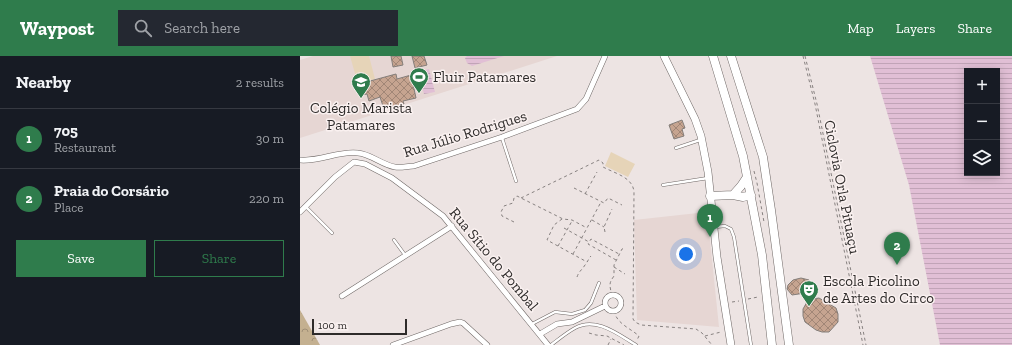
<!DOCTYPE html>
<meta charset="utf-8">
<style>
body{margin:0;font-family:"Zilla Slab",serif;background:#242831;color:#f1f3f6}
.controls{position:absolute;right:12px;top:12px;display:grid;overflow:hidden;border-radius:0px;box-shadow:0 2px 10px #0003}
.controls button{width:36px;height:36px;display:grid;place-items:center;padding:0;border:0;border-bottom:1px solid #363941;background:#171b24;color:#f1f3f6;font:20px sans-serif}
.scale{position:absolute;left:12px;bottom:10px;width:95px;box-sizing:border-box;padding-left:4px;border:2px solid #2e2b2a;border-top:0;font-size:11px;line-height:14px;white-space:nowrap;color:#2e2b2a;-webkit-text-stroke:3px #faf1f0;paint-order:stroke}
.you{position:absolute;left:386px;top:198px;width:14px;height:14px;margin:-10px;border:3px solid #fff;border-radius:50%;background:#1a73e8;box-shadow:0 0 0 6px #1a73e833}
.badge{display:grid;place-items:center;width:26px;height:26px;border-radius:50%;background:#2f7c4c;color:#fff;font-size:13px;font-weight:700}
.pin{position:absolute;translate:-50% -33px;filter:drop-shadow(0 1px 2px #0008)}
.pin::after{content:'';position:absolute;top:21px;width:14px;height:12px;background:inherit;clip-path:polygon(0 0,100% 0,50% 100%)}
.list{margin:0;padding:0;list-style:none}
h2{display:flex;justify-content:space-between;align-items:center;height:52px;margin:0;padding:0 16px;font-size:17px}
h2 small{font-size:13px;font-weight:400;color:#9ea1a6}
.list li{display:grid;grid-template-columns:26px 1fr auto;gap:12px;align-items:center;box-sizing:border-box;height:60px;padding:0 16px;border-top:1px solid #363941}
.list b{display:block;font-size:15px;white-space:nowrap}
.list p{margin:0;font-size:13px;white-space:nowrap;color:#9ea1a6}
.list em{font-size:13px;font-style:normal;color:#9ea1a6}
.actions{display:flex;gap:8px;padding:12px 16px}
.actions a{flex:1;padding:9px 0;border:1px solid #2f7c4c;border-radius:0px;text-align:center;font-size:14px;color:#2f7c4c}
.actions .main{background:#2f7c4c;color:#fff}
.icon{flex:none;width:22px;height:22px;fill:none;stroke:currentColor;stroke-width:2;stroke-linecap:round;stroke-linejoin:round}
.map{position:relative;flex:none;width:712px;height:289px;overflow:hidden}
header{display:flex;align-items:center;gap:24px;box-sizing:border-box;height:56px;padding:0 20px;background:#2f7c4c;color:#fff}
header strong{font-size:19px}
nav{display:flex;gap:22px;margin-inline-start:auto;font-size:14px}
.search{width:280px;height:36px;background:#242831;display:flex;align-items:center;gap:10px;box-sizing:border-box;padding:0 14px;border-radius:0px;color:#9ea1a6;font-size:15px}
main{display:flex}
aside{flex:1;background:#171b24}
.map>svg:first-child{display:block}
.built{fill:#e6d6d3}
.forest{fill:url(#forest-crowns)}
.pitch{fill:#e6d4b8}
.water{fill:url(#water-rules);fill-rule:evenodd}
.building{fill:url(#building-cross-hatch);stroke:#847e7a}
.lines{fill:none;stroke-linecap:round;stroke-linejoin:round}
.lane-casing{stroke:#6f6866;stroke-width:3.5}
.street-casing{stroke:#6f6866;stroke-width:6}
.secondary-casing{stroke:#6f6866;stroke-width:8}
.primary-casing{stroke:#6f6866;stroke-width:9}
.path{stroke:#878180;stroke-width:1;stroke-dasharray:3 3;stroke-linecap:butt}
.lane{stroke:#fff;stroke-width:2.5}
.street{stroke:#fff;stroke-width:5}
.secondary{stroke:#fff;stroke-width:7}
.primary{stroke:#fff;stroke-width:8}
.labels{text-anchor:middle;stroke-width:3;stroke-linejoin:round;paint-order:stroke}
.poi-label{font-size:15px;fill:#2e2b2a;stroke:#faf1f0;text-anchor:start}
.street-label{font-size:15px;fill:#2e2b2a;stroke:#faf1f0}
</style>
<header>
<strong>Waypost</strong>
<div class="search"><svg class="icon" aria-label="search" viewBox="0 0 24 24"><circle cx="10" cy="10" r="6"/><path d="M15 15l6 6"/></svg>Search here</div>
<nav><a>Map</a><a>Layers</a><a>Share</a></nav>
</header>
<main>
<aside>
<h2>Nearby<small>2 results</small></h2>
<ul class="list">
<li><span class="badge">1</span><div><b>705</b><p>Restaurant</p></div><em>30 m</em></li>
<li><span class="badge">2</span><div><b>Praia do Corsário</b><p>Place</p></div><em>220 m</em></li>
</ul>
<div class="actions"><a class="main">Save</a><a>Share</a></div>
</aside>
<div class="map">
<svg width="712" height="289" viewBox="0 0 712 289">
<defs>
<pattern id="forest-crowns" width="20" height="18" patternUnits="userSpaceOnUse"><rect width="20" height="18" fill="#c4b090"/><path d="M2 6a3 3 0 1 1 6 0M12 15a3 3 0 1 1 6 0" fill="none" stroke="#a08f76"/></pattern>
<pattern id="water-rules" width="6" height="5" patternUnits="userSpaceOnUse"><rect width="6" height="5" fill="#e1bfd5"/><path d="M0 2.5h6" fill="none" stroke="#c1a4b7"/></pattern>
<pattern id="building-cross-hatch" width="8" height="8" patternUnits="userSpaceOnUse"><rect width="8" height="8" fill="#c6a490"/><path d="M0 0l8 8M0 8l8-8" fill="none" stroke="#a18676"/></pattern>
</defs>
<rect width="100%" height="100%" fill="#ede4e3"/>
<path class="built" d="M 13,0 L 257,0 L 0,82 L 0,4 Z
M 407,156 L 419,271 L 337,264 L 334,164 Z"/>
<path class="forest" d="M 0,254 L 20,289 L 0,289 Z"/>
<path class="pitch" d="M 50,0 L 69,0 L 75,23 L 58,28 Z
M 311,96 L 335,108 L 328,121 L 305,110 Z"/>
<path class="water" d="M 167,0 L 204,0 L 172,10 L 167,7 L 165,2 Z
M 570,0 L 712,0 L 712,289 L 640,289 L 609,129 ZM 667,15 L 697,15 L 697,117 L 667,117 Z
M 129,13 L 135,36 L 124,38 L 118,16 Z"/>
<path class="building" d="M 91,0 L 101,0 L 103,9 L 93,11 Z
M 112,0 L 124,0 L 127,9 L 115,12 Z
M 96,18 L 97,23 L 111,19 L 116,42 L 103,45 L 104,48 L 84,53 L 80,41 L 69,45 L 67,38 L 62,39 L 59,28 Z
M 382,64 L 385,72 L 382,73 L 384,80 L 374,83 L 369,69 Z
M 501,222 L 509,224 L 510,228 L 510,233 L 505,237 L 492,239 L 487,233 L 488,229 L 493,224 Z
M 519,242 L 536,252 L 538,258 L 538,266 L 529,276 L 522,276 L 516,274 L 505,266 L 503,260 L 503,253 L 507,246 L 512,243 Z"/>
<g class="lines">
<defs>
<path id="lane" d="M 202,82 L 216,125
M 376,92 L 400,84
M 363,129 L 408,122
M 6,151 L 32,177
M 415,171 L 425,170 L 431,173 L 434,181 L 451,289
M 94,184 L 105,199
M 232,268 L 255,256 L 272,258 L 285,254 L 291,247 L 299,227
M 251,289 C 259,283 266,277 275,272 C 296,260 319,279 336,289"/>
<path id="street" d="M 0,104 C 19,106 41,94 58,97 C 71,98 82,109 95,111 C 102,112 107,110 114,110 L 202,81 L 277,53 L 286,43 L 305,0
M 0,156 L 35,121 L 54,106 L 65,108 L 92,122 L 143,160 L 248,289
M305 247a8 8 0 1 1 16 0a8 8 0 1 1-16 0Z
M 42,240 L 152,170
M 240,278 L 257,268 L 272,266 L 305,250
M 93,289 L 151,268 L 160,266 L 163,267 L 187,289"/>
<path id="secondary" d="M 364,0 L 395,63 L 401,80 L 408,116 L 417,201 L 431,289"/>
<path id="primary" d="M 413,0 L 443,100 L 462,199 L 472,289
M 431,0 L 463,101 L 471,154 L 489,289
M 433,139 L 441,130 L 447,121
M 410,140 L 433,139 L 443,141 L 451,139"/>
</defs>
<use href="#lane" class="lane-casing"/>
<use href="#street" class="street-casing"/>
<use href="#secondary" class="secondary-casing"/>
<use href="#primary" class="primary-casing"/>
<path class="path" d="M 503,0 L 515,48 L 563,289
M 505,0 L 517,48 L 566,289
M 454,115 L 457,127 L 464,166
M 274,132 L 304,147 L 308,142 L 322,149
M 285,138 L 297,116
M 221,142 L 299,104 L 303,107 L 303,111 L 305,112 C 317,118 333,122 334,136 L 333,263 L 335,266 L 341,269 L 396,273 L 402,277 L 412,289
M 262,163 L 254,169 L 247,184 L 287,206
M 292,164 L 304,171
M 214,166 L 202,160 L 201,156 L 204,150 L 213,147 L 214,142 L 217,140 L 263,163 L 272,164 L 287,172
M 264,172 L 289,186
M 305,176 L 304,171 L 312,153
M 258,190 L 272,165
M 273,198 L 301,146
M 316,204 L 288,188 L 291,183 L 319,198
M 314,211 L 325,218
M 277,221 C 279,215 282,214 285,209 C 288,206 288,203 291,200
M 312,240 C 310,230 308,228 314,220 L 314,209 L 322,193 L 325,192
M 448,243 L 458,241
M 432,246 L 439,245
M 314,255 C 317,268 330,272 339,280 L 337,284
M 289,277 L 296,279 L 307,280 L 324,289
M 405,280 L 421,276
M 308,289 L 311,283"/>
<use href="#lane" class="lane"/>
<use href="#street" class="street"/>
<use href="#secondary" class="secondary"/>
<use href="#primary" class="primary"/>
</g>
<defs>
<symbol id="stadium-pin" viewBox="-11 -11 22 30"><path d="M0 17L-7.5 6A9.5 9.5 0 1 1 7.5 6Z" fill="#2f7c4c" stroke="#faf1f0"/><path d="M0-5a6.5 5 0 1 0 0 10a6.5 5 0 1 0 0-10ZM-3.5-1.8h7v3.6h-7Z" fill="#fff"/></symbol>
<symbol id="school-pin" viewBox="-11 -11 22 30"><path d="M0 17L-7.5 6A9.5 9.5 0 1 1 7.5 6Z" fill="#2f7c4c" stroke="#faf1f0"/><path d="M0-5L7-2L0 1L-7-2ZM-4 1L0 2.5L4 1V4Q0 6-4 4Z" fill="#fff"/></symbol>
<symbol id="theatre-pin" viewBox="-11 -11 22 30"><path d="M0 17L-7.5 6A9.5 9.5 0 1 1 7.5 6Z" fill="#2f7c4c" stroke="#faf1f0"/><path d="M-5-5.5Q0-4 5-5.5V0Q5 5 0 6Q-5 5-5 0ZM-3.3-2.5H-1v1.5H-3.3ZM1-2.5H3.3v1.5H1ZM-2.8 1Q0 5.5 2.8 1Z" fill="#fff"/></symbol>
</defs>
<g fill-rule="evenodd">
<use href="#stadium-pin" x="108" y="10" width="22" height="30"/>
<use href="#school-pin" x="50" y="15" width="22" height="30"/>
<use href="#theatre-pin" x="498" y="223" width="22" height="30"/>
</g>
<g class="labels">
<g class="poi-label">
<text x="133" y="26">Fluir Patamares</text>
<text x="61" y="57" text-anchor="middle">Colégio Marista<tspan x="61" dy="17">Patamares</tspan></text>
<text x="523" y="230">Escola Picolino<tspan x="523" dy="17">de Artes do Circo</tspan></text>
</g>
<g class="street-label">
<text transform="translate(165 78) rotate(-17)" y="5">Rua Júlio Rodrigues</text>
<text transform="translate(542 131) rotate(79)" y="5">Ciclovia Orla Pituaçu</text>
<text transform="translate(194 203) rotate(50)" y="5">Rua Sítio do Pombal</text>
</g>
</g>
</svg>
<div class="controls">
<button>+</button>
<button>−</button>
<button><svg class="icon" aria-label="layers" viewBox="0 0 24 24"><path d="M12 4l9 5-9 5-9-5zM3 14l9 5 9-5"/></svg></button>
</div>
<div class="scale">100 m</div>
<div class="you"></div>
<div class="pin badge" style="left:410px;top:181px">1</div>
<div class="pin badge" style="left:597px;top:209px">2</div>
</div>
</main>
